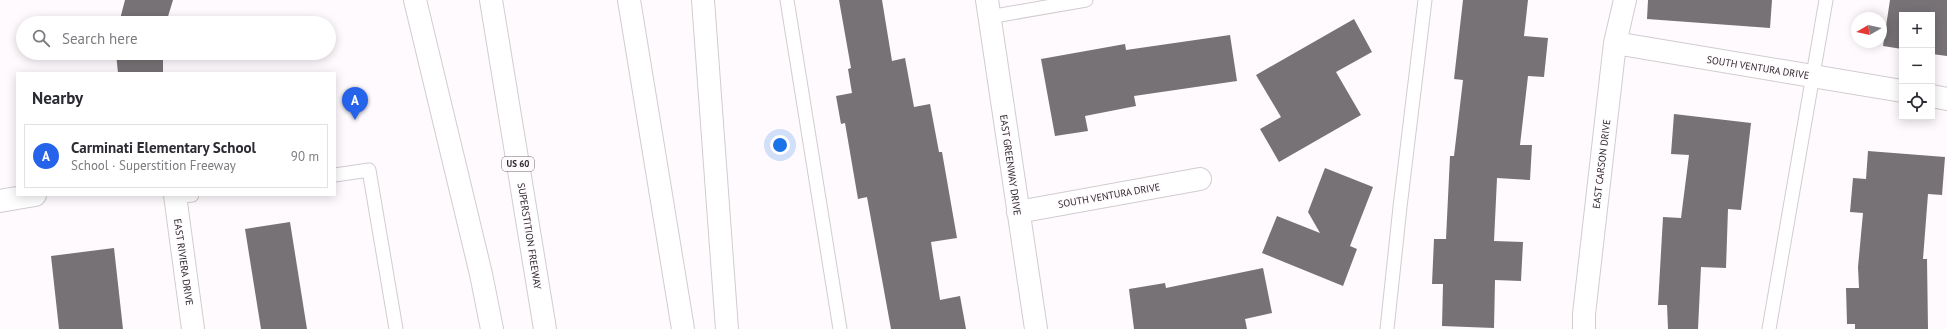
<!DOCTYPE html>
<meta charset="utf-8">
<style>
body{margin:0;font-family:"PT Sans",sans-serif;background:#f7f7f7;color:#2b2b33}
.controls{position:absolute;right:12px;top:12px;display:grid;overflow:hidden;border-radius:0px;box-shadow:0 2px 10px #0003}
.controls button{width:36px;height:36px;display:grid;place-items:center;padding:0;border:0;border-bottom:1px solid #e1e1e2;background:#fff;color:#2b2b33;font:20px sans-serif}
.compass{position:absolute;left:1851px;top:12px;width:36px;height:36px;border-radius:50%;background:#fff;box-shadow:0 2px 10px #0003;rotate:261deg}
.you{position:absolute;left:780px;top:145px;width:14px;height:14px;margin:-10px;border:3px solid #fff;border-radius:50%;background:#1a73e8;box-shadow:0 0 0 6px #1a73e833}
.badge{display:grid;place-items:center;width:26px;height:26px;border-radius:50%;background:#2563eb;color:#fff;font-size:13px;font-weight:700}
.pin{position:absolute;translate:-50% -33px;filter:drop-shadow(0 1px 2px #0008)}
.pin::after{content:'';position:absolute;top:21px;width:14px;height:12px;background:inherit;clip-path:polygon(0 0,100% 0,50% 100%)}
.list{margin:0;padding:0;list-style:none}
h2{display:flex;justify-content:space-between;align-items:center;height:52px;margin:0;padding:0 16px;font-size:17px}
h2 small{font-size:13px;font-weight:400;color:#7c7c81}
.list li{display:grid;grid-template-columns:26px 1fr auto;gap:12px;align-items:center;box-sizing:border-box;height:64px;margin:0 8px 8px;padding:0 8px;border:1px solid #e1e1e2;border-radius:0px}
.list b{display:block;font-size:15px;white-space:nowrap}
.list p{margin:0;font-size:13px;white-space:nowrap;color:#7c7c81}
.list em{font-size:13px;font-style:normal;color:#7c7c81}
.icon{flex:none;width:22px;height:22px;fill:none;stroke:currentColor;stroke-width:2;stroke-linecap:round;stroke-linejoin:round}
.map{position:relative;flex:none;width:1947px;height:329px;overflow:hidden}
.search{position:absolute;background:#fff;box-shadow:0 2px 10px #0003;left:16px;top:16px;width:320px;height:44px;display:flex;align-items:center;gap:10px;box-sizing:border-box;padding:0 14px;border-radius:22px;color:#7c7c81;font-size:15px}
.panel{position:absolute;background:#fff;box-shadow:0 2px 10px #0003;left:16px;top:72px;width:320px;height:124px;border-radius:0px}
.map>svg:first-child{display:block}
.building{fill:#767275}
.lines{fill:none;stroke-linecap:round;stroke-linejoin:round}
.lane-casing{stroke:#d1ccd0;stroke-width:15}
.street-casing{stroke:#d1ccd0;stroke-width:24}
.highway-casing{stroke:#d1ccd0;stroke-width:24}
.lane{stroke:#fff;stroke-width:13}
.street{stroke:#fff;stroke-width:22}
.highway{stroke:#fff;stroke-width:22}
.labels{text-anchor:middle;stroke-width:3;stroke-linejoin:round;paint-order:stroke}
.shield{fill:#fffafe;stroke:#6a686a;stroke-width:1}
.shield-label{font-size:9px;font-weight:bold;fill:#2a292a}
.street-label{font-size:10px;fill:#2a292a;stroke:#fffafe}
</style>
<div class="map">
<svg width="1947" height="329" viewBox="0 0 1947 329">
<rect width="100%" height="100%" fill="#fffafe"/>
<path class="building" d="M 125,0 L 173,0 L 166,23 L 119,23 Z
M 839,0 L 882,0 L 892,61 L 905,58 L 914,107 L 930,104 L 939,152 L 942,152 L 957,238 L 931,242 L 940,300 L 960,296 L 966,329 L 891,329 L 867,197 L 858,199 L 845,123 L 841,124 L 836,96 L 852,93 L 848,69 L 851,68 Z
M 1463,0 L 1528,0 L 1524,36 L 1548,38 L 1544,77 L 1528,76 L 1520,145 L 1532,145 L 1530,180 L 1497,178 L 1494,241 L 1523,242 L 1521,281 L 1495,280 L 1494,328 L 1442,326 L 1443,284 L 1432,284 L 1434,239 L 1446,239 L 1450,156 L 1454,156 L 1463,80 L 1454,79 Z
M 1648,0 L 1772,0 L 1770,28 L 1647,19 Z
M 1890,0 L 1947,0 L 1947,56 L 1932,54 L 1932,15 L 1902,15 L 1902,49 L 1883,46 Z
M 1354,19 L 1372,52 L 1336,72 L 1361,115 L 1279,162 L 1260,129 L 1281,117 L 1256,75 Z
M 1230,35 L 1237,81 L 1134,96 L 1136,106 L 1085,116 L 1088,131 L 1055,136 L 1041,59 L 1125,44 L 1126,50 Z
M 116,53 L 163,53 L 163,73 L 118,73 Z
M 1674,114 L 1751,123 L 1741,210 L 1728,209 L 1726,268 L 1701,267 L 1698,329 L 1668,329 L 1667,305 L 1658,305 L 1663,217 L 1681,218 L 1689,155 L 1671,154 Z
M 1868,151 L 1945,157 L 1942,195 L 1928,194 L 1923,259 L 1927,259 L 1928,329 L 1855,329 L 1855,324 L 1847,324 L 1846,288 L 1859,288 L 1858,267 L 1863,213 L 1850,212 L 1853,178 L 1866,179 Z
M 1325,168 L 1373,187 L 1350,246 L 1357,249 L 1343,286 L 1262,253 L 1277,216 L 1320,233 L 1308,212 Z
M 290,222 L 307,329 L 261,329 L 245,229 Z
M 114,248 L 123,329 L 59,329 L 51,256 Z
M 1263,268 L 1272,313 L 1245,319 L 1247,329 L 1134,329 L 1129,289 L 1165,283 L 1166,288 Z"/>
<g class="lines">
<defs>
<path id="lane" d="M 787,0 L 840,329
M 989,17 L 1086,0
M 335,175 L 369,170 L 396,329
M 175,197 L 192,195
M 1387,329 L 1400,207 L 1425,0
M 1769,329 L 1826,0"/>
<path id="street" d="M 987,0 L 1036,329
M 1615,43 L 1902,91
M 1932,96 L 1947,99
M 175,195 L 193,329
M 0,201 L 35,195
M 1018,212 L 1200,179
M 1584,329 L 1584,314 L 1615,43 L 1625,0"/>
<path id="highway" d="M 415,0 L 481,274 L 492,329
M 491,0 L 545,329
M 629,0 L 683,329
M 703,0 L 727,329"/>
</defs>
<use href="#lane" class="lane-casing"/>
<use href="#street" class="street-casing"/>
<use href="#highway" class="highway-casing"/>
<use href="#lane" class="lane"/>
<use href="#street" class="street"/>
<use href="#highway" class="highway"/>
</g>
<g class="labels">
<rect class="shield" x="502" y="157" width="32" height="14" rx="3"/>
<g class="shield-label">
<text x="518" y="167">US 60</text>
</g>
<g class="street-label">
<text transform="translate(1758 67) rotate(9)" y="4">SOUTH VENTURA DRIVE</text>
<text transform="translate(1601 164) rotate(-83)" y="4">EAST CARSON DRIVE</text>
<text transform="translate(1011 165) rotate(82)" y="4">EAST GREENWAY DRIVE</text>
<text transform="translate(1109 195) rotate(-10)" y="4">SOUTH VENTURA DRIVE</text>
<text transform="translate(530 236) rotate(81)" y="4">SUPERSTITION FREEWAY</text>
<text transform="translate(184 262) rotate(82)" y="4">EAST RIVIERA DRIVE</text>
</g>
</g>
</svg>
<div class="controls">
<button>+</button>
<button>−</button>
<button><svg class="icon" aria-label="locate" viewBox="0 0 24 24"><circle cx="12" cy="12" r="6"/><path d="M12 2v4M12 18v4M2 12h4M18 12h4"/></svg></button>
</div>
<svg class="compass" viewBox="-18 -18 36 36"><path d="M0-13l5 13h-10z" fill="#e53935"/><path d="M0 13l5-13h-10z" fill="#7c7c81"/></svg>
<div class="you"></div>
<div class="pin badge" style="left:355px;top:120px">A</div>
<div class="search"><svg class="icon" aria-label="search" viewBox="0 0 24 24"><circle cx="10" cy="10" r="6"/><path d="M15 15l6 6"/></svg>Search here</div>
<section class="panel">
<h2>Nearby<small></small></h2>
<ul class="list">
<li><span class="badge">A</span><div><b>Carminati Elementary School</b><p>School · Superstition Freeway</p></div><em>90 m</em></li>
</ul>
</section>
</div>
